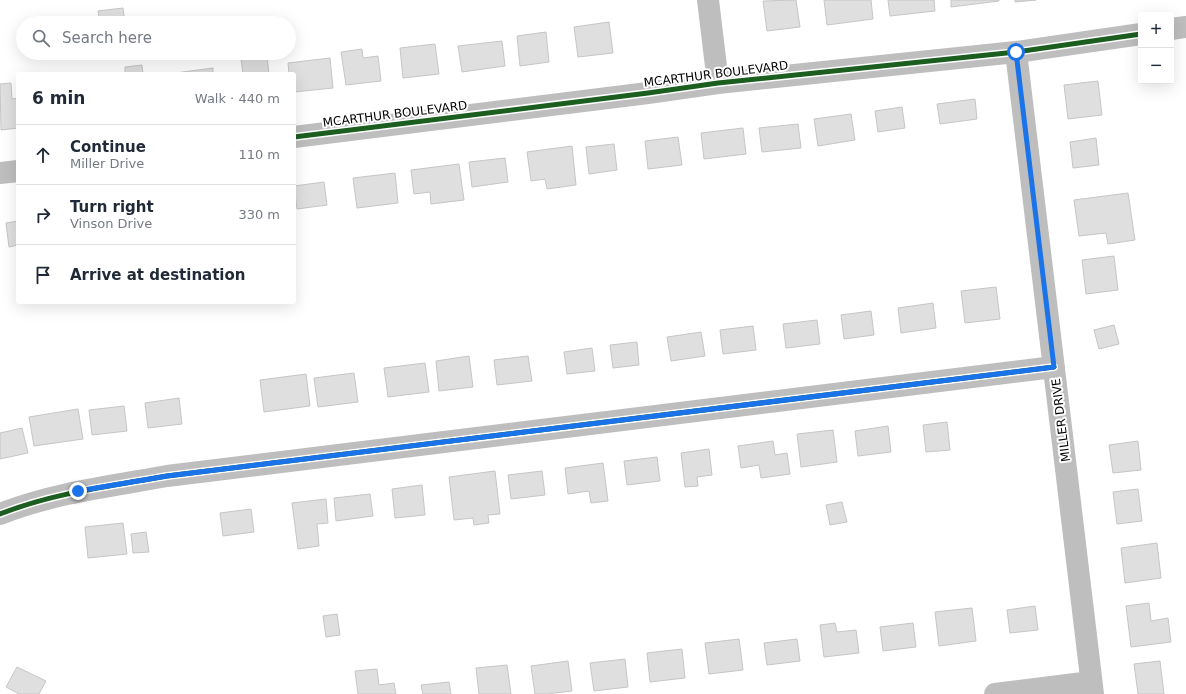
<!DOCTYPE html>
<meta charset="utf-8">
<style>
body{margin:0;font-family:"DejaVu Sans",sans-serif;background:#f6f6f7;color:#1f2937}
.controls{position:absolute;right:12px;top:12px;display:grid;overflow:hidden;border-radius:4px;box-shadow:0 4px 16px #0002}
.controls button{width:36px;height:36px;display:grid;place-items:center;padding:0;border:0;border-bottom:1px solid #e0e1e3;background:#fff;color:#1f2937;font:20px sans-serif}
.stop{position:absolute;width:12px;height:12px;margin:-9px;border:3px solid #1a73e8;border-radius:50%;background:#fff}
.stop.end{background:#1a73e8;border-color:#fff;box-shadow:0 1px 4px #0008}
.list{margin:0;padding:0;list-style:none}
h2{display:flex;justify-content:space-between;align-items:center;height:52px;margin:0;padding:0 16px;font-size:17px}
h2 small{font-size:13px;font-weight:400;color:#747a83}
.list li{display:grid;grid-template-columns:26px 1fr auto;gap:12px;align-items:center;box-sizing:border-box;height:60px;padding:0 16px;border-top:1px solid #e0e1e3}
.list b{display:block;font-size:15px;white-space:nowrap}
.list p{margin:0;font-size:13px;white-space:nowrap;color:#747a83}
.list em{font-size:13px;font-style:normal;color:#747a83}
.icon{flex:none;width:22px;height:22px;fill:none;stroke:currentColor;stroke-width:2;stroke-linecap:round;stroke-linejoin:round}
.map{position:relative;flex:none;width:1186px;height:694px;overflow:hidden}
.search{position:absolute;background:#fff;box-shadow:0 4px 16px #0002;left:16px;top:16px;width:280px;height:44px;display:flex;align-items:center;gap:10px;box-sizing:border-box;padding:0 14px;border-radius:22px;color:#747a83;font-size:15px}
.panel{position:absolute;background:#fff;box-shadow:0 4px 16px #0002;left:16px;top:72px;width:280px;height:232px;border-radius:4px}
.map>svg:first-child{display:block}
.building{fill:#dfdfdf;stroke:#c6c6c6}
.lines{fill:none;stroke-linecap:round;stroke-linejoin:round}
.minor{stroke:#bebebe;stroke-width:22}
.cycleway-casing{stroke:#fff;stroke-width:8}
.cycleway{stroke:#1b5e20;stroke-width:5}
.route{stroke:#1a73e8;stroke-width:5}
.labels{text-anchor:middle;stroke-width:4;stroke-linejoin:round;paint-order:stroke}
.street-label{font-size:12px;fill:#000;stroke:#fff}
</style>
<div class="map">
<svg width="1186" height="694" viewBox="0 0 1186 694">
<rect width="100%" height="100%" fill="#fff"/>
<path class="building" d="M 796,0 L 800,27 L 767,31 L 763,1 Z
M 824,0 L 871,0 L 873,19 L 827,25 Z
M 888,0 L 934,0 L 935,11 L 890,16 Z
M 951,0 L 999,0 L 999,1 L 951,7 Z
M 1015,0 L 1036,0 L 1015,2 Z
M 123,8 L 125,23 L 100,23 L 98,11 Z
M 609,22 L 613,53 L 578,57 L 574,27 Z
M 546,32 L 549,62 L 520,66 L 517,36 Z
M 502,41 L 505,66 L 462,72 L 458,46 Z
M 435,44 L 439,74 L 403,78 L 400,48 Z
M 362,49 L 363,58 L 378,56 L 381,81 L 346,85 L 341,52 Z
M 267,56 L 269,74 L 240,74 L 243,74 L 241,59 Z
M 330,58 L 333,88 L 294,92 L 294,74 L 289,74 L 288,63 Z
M 142,65 L 143,74 L 125,74 L 125,67 Z
M 213,68 L 213,74 L 168,74 Z
M 1098,81 L 1102,115 L 1068,119 L 1064,85 Z
M 11,83 L 12,99 L 18,98 L 18,128 L 1,130 L 0,84 Z
M 975,99 L 977,119 L 940,124 L 937,104 Z
M 902,107 L 905,128 L 878,132 L 875,111 Z
M 851,114 L 855,140 L 818,146 L 814,119 Z
M 798,124 L 801,148 L 762,152 L 759,128 Z
M 743,128 L 746,154 L 704,159 L 701,133 Z
M 678,137 L 682,165 L 648,169 L 645,141 Z
M 1096,138 L 1099,165 L 1073,168 L 1070,142 Z
M 614,144 L 617,170 L 589,174 L 586,147 Z
M 572,146 L 576,185 L 547,189 L 545,179 L 531,181 L 527,152 Z
M 505,158 L 508,182 L 472,187 L 469,162 Z
M 459,164 L 464,200 L 431,204 L 430,192 L 414,194 L 411,170 Z
M 395,173 L 398,203 L 357,208 L 353,178 Z
M 324,182 L 327,205 L 297,209 L 294,186 Z
M 1128,193 L 1135,240 L 1108,244 L 1106,233 L 1079,236 L 1074,200 Z
M 18,221 L 18,245 L 9,247 L 6,223 Z
M 1114,256 L 1118,290 L 1086,294 L 1082,260 Z
M 996,287 L 1000,319 L 965,323 L 961,291 Z
M 933,303 L 936,328 L 901,333 L 898,308 Z
M 871,311 L 874,335 L 844,339 L 841,315 Z
M 817,320 L 820,344 L 786,348 L 783,324 Z
M 1114,325 L 1119,344 L 1099,349 L 1094,330 Z
M 753,326 L 756,350 L 723,354 L 720,330 Z
M 701,332 L 705,356 L 671,361 L 667,337 Z
M 637,342 L 639,365 L 613,368 L 610,345 Z
M 592,348 L 595,371 L 567,374 L 564,352 Z
M 469,356 L 473,387 L 439,391 L 436,361 Z
M 528,356 L 532,381 L 497,385 L 494,360 Z
M 425,363 L 429,392 L 388,397 L 384,368 Z
M 354,373 L 358,402 L 318,407 L 314,378 Z
M 306,374 L 310,406 L 264,412 L 260,380 Z
M 179,398 L 182,424 L 148,428 L 145,403 Z
M 124,406 L 127,431 L 92,435 L 89,410 Z
M 78,409 L 83,439 L 34,446 L 29,417 Z
M 947,422 L 950,450 L 926,452 L 923,425 Z
M 888,426 L 891,452 L 858,456 L 855,431 Z
M 22,428 L 28,453 L 0,459 L 0,433 Z
M 833,430 L 837,462 L 801,467 L 797,434 Z
M 773,441 L 775,455 L 787,453 L 790,474 L 761,478 L 759,465 L 741,468 L 738,446 Z
M 1138,441 L 1141,470 L 1113,473 L 1109,445 Z
M 709,449 L 712,475 L 697,477 L 698,486 L 685,487 L 681,453 Z
M 657,457 L 660,481 L 627,485 L 624,461 Z
M 603,463 L 608,501 L 591,503 L 589,491 L 568,494 L 565,468 Z
M 495,471 L 500,514 L 488,515 L 489,523 L 474,525 L 473,518 L 454,520 L 449,477 Z
M 542,471 L 545,495 L 511,499 L 508,475 Z
M 422,485 L 425,515 L 395,518 L 392,489 Z
M 1138,489 L 1142,521 L 1117,524 L 1113,492 Z
M 370,494 L 373,516 L 336,521 L 334,498 Z
M 326,499 L 328,523 L 317,524 L 319,546 L 298,549 L 292,503 Z
M 842,502 L 847,522 L 830,525 L 826,505 Z
M 251,509 L 254,532 L 223,536 L 220,513 Z
M 123,523 L 127,554 L 88,558 L 85,527 Z
M 146,532 L 149,552 L 133,553 L 131,534 Z
M 1157,543 L 1161,578 L 1125,583 L 1121,548 Z
M 1149,603 L 1151,621 L 1168,618 L 1171,642 L 1131,647 L 1126,606 Z
M 1035,606 L 1038,630 L 1010,633 L 1007,610 Z
M 972,608 L 976,641 L 939,646 L 935,612 Z
M 337,614 L 340,635 L 326,637 L 323,616 Z
M 835,623 L 837,632 L 856,630 L 859,653 L 824,657 L 820,625 Z
M 913,623 L 916,647 L 883,651 L 880,627 Z
M 739,639 L 743,670 L 709,674 L 705,643 Z
M 797,639 L 800,661 L 767,665 L 764,643 Z
M 682,649 L 685,678 L 650,682 L 647,653 Z
M 625,659 L 628,687 L 594,691 L 590,663 Z
M 568,661 L 572,691 L 547,694 L 535,694 L 531,666 Z
M 1160,661 L 1164,694 L 1138,694 L 1134,664 Z
M 507,665 L 511,694 L 479,694 L 476,668 Z
M 17,667 L 46,681 L 39,694 L 19,694 L 6,687 Z
M 377,669 L 379,685 L 394,683 L 396,694 L 358,694 L 355,671 Z
M 449,682 L 451,694 L 423,694 L 421,685 Z"/>
<g class="lines">
<path class="minor" d="M 708,0 L 718,83
M 1171,29 L 1186,27
M 1016,52 L 1093,694
M 294,137 L 648,93 L 718,83 L 1016,52 L 1141,34
M 0,173 L 18,171
M 0,514 C 53,493 111,486 167,476 L 1054,367
M 995,694 L 1091,682"/>
<defs>
<path id="cycleway" d="M 294,137 L 648,93 L 718,83 L 1016,52 L 1141,34
M 0,514 C 53,493 111,486 167,476 L 1054,367"/>
</defs>
<use href="#cycleway" class="cycleway-casing"/>
<use href="#cycleway" class="cycleway"/>
</g>
<g class="lines">
<path class="route" d="M 78,491 L 167,476 L 1054,367 L 1016,52"/>
</g>
<g class="labels">
<g class="street-label">
<text transform="translate(716 74) rotate(-7)" y="4">MCARTHUR BOULEVARD</text>
<text transform="translate(395 114) rotate(-7)" y="4">MCARTHUR BOULEVARD</text>
<text transform="translate(1061 420) rotate(-97)" y="4">MILLER DRIVE</text>
</g>
</g>
</svg>
<div class="controls">
<button>+</button>
<button>−</button>
</div>
<div class="stop" style="left:1016px;top:52px"></div>
<div class="stop end" style="left:78px;top:491px"></div>
<div class="search"><svg class="icon" aria-label="search" viewBox="0 0 24 24"><circle cx="10" cy="10" r="6"/><path d="M15 15l6 6"/></svg>Search here</div>
<section class="panel">
<h2>6 min<small>Walk · 440 m</small></h2>
<ul class="list">
<li><svg class="icon" aria-label="ahead" viewBox="0 0 24 24"><path d="M12 20V5M6 11l6-6 6 6"/></svg><div><b>Continue</b><p>Miller Drive</p></div><em>110 m</em></li>
<li><svg class="icon" aria-label="right" viewBox="0 0 24 24"><path d="M7 20v-9h11M14 6l5 5-5 5"/></svg><div><b>Turn right</b><p>Vinson Drive</p></div><em>330 m</em></li>
<li><svg class="icon" aria-label="arrive" viewBox="0 0 24 24"><path d="M6 21V4h12l-3 4 3 4H6"/></svg><div><b>Arrive at destination</b></div></li>
</ul>
</section>
</div>
